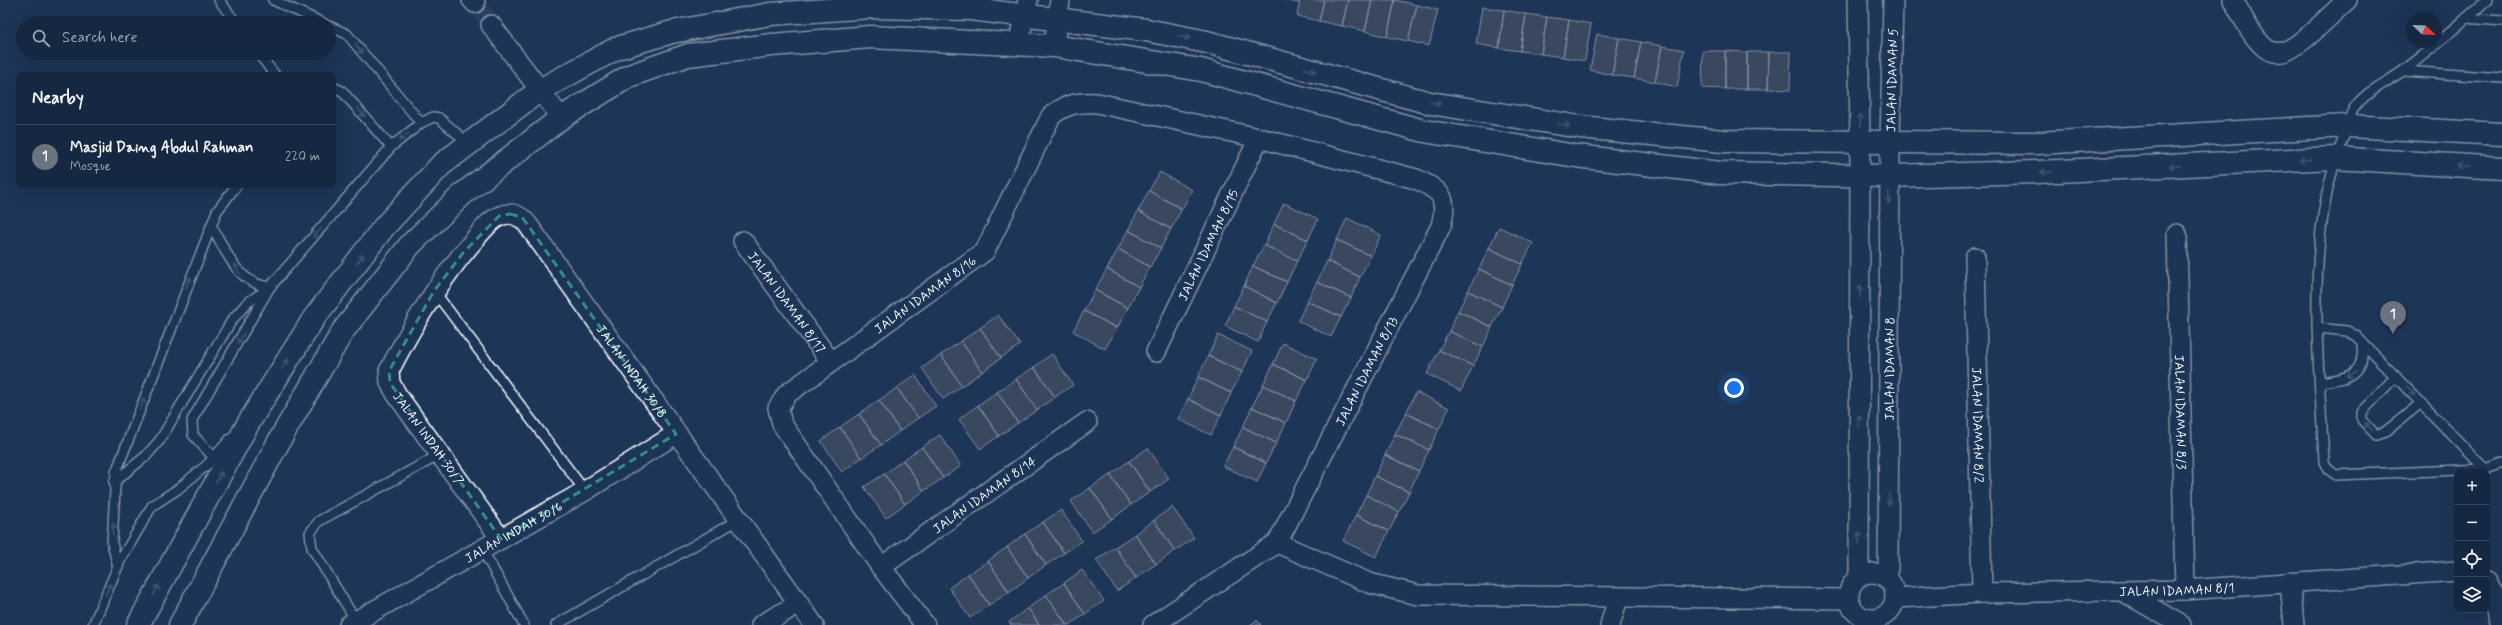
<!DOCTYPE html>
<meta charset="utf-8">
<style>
body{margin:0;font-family:Mynerve,sans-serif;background:#1f3048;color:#f1f3f6}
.controls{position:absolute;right:12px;bottom:12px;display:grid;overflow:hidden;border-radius:8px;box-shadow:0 4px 16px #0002}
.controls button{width:36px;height:36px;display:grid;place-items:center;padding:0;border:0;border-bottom:1px solid #35445a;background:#162841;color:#f1f3f6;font:20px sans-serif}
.compass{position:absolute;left:2406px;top:12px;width:36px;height:36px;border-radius:50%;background:#162841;box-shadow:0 4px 16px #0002;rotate:113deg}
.you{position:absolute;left:1734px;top:388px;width:14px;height:14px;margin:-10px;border:3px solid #fff;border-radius:50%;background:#1a73e8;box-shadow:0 0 0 6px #1a73e833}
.badge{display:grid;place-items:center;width:26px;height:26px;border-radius:50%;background:#ff9aa2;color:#fff;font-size:13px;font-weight:700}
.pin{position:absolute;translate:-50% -33px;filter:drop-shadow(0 1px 2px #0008)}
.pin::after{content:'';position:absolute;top:21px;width:14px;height:12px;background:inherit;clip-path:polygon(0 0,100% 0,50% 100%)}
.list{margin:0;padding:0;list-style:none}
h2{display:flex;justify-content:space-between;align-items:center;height:52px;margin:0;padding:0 16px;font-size:17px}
h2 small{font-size:13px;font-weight:400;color:#9ea6b1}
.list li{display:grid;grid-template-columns:26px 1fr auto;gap:12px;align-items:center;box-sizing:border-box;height:64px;padding:0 16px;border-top:1px solid #35445a}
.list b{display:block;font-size:15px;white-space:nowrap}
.list p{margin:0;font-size:13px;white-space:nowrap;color:#9ea6b1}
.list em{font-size:13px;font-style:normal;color:#9ea6b1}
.icon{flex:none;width:22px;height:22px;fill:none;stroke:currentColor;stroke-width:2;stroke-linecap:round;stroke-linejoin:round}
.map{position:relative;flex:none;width:2502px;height:625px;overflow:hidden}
.search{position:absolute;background:#162841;box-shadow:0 4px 16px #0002;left:16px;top:16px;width:320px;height:44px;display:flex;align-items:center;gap:10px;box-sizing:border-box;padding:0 14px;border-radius:22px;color:#9ea6b1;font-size:15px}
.panel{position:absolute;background:#162841;box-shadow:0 4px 16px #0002;left:16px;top:72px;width:320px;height:116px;border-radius:8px}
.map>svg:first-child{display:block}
.building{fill:#5c5e66;stroke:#fff}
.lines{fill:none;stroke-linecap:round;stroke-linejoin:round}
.minor-tunnel{stroke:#344968;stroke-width:19;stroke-dasharray:19 10;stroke-linecap:butt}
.service-casing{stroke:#fff;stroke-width:12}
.minor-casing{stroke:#fff;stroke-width:22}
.secondary-casing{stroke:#fff;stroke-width:25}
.service{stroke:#1d3557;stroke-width:9}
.minor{stroke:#1d3557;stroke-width:19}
.secondary{stroke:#1d3557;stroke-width:22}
.oneway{stroke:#6c7c92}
.marked{fill:none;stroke:#338b84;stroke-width:3;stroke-dasharray:8 5;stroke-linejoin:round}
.labels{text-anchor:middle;stroke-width:3;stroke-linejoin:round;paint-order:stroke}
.street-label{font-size:13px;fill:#fff;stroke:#1d3557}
</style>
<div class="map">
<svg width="2502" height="625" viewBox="0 0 2502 625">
<rect width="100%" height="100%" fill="#1d3557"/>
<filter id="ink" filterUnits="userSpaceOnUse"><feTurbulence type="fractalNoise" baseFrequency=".025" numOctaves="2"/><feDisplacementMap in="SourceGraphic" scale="8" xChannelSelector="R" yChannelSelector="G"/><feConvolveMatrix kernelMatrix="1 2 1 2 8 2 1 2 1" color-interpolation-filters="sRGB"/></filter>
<g filter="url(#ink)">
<path class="building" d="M 1284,0 L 1299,0 L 1298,3 Z
M 1300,0 L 1324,0 L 1319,21 L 1297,16 Z
M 1324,0 L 1348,0 L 1342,26 L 1319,21 Z
M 1348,0 L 1372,0 L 1365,31 L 1342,26 Z
M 1372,0 L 1395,0 L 1387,37 L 1365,31 Z
M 1395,0 L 1417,5 L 1408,41 L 1387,37 Z
M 1417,5 L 1438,10 L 1429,46 L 1408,41 Z
M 1482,7 L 1504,10 L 1499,48 L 1476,44 Z
M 1504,10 L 1526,14 L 1520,51 L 1499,48 Z
M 1526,14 L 1547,17 L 1541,54 L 1520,51 Z
M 1547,17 L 1569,20 L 1563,57 L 1541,54 Z
M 1569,20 L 1591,24 L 1585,61 L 1563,57 Z
M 1597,34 L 1619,38 L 1612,75 L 1590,70 Z
M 1619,38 L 1641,42 L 1634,78 L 1612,75 Z
M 1641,42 L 1662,46 L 1655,82 L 1634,78 Z
M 1662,46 L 1684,50 L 1677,87 L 1655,82 Z
M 1703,51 L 1725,51 L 1725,89 L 1702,88 Z
M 1725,51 L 1747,52 L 1747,89 L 1725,89 Z
M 1747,52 L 1769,52 L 1768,89 L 1747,89 Z
M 1769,52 L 1791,52 L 1790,90 L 1768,89 Z
M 1160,172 L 1192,190 L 1182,209 L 1149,191 Z
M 1149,191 L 1182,209 L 1171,229 L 1138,211 Z
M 1284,203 L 1318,219 L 1308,240 L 1274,224 Z
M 1138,211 L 1171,229 L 1161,248 L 1128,230 Z
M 1347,218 L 1381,235 L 1371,256 L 1337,240 Z
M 1274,224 L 1308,240 L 1297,261 L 1264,245 Z
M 1499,227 L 1533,243 L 1522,264 L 1489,248 Z
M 1128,230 L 1161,248 L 1150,267 L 1118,249 Z
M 1337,240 L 1371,256 L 1360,277 L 1327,261 Z
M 1264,245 L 1297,261 L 1287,282 L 1253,266 Z
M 1489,248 L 1522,264 L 1512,285 L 1479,269 Z
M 1118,249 L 1150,267 L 1139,287 L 1107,269 Z
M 1327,261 L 1360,277 L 1351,298 L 1317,282 Z
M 1253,266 L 1287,282 L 1277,303 L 1244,286 Z
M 1107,269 L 1139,287 L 1128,308 L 1095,290 Z
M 1479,269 L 1512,285 L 1502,307 L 1468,291 Z
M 1317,282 L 1351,298 L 1341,317 L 1307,301 Z
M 1244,286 L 1277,303 L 1267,322 L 1234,306 Z
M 1095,290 L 1128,308 L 1117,328 L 1084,311 Z
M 1468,291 L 1502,307 L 1492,327 L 1458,311 Z
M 1307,301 L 1341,317 L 1331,337 L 1298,321 Z
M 1234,306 L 1267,322 L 1258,342 L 1225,326 Z
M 1084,311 L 1117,328 L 1105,349 L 1073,331 Z
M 1458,311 L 1492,327 L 1483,347 L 1449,331 Z
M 998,315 L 1020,345 L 1001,358 L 980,328 Z
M 980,328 L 1001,358 L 982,372 L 961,341 Z
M 1449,331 L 1483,347 L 1473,366 L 1439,350 Z
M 1218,335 L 1252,351 L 1242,372 L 1208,356 Z
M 961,341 L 982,372 L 962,386 L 941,355 Z
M 1283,343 L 1317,359 L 1307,380 L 1273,364 Z
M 1439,350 L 1473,366 L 1461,391 L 1427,374 Z
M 1052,354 L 1073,385 L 1055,397 L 1034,367 Z
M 941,355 L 962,386 L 943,399 L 922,368 Z
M 1208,356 L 1242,372 L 1231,393 L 1198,377 Z
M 1273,364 L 1307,380 L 1296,401 L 1263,385 Z
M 1034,367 L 1055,397 L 1037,410 L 1016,379 Z
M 915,375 L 936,406 L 918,418 L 897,388 Z
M 1198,377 L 1231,393 L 1221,415 L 1188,399 Z
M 1016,379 L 1037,410 L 1018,423 L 997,392 Z
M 1263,385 L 1296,401 L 1286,423 L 1252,407 Z
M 897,388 L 918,418 L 900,431 L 879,400 Z
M 997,392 L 1018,423 L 999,436 L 978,405 Z
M 1416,392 L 1449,408 L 1439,429 L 1406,413 Z
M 1188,399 L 1221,415 L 1211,435 L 1178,419 Z
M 879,400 L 900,431 L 881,445 L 859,414 Z
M 978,405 L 999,436 L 980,449 L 959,419 Z
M 1252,407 L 1286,423 L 1276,443 L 1243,427 Z
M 1406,413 L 1439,429 L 1429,450 L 1395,434 Z
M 859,414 L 881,445 L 861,458 L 840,427 Z
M 840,427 L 861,458 L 842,472 L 821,441 Z
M 1243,427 L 1276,443 L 1266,463 L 1233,447 Z
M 1395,434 L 1429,450 L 1419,471 L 1385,455 Z
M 940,435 L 961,466 L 943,478 L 922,447 Z
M 922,447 L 943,478 L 924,491 L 903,460 Z
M 1233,447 L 1266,463 L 1257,482 L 1223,466 Z
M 1148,448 L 1169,479 L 1150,492 L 1129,461 Z
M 1385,455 L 1419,471 L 1409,492 L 1375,476 Z
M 903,460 L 924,491 L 905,504 L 884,474 Z
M 1129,461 L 1150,492 L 1131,505 L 1110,475 Z
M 884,474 L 905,504 L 886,518 L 864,487 Z
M 1110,475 L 1131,505 L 1112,519 L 1090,488 Z
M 1375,476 L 1409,492 L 1399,512 L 1366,495 Z
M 1090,488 L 1112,519 L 1092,532 L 1071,501 Z
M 1366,495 L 1399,512 L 1389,531 L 1356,515 Z
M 1172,507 L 1194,538 L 1175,551 L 1154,520 Z
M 1061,510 L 1082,541 L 1064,553 L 1043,522 Z
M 1356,515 L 1389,531 L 1376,557 L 1343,541 Z
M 1154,520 L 1175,551 L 1156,564 L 1135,534 Z
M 1043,522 L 1064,553 L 1046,565 L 1025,534 Z
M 1025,534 L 1046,565 L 1028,578 L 1007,547 Z
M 1135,534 L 1156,564 L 1136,578 L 1115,547 Z
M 1007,547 L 1028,578 L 1009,592 L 988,561 Z
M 1115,547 L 1136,578 L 1117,591 L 1096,560 Z
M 988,561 L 1009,592 L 989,605 L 968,574 Z
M 1082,570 L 1104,601 L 1085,614 L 1064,583 Z
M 968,574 L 989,605 L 970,618 L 949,588 Z
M 1064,583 L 1085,614 L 1069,625 L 1067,625 L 1046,595 Z
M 1046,595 L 1067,625 L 1039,625 L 1028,608 Z
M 1028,608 L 1039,625 L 1011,625 L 1009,622 Z
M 1257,620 L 1261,625 L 1250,625 Z"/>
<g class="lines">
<path class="minor-tunnel" d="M 475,3 L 491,25"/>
<defs>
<path id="service" d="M 219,0 L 236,23
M 273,0 L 323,23
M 2487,0 C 2460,23 2433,49 2404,70 C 2387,83 2367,90 2354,108 C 2348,118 2346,132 2342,142 C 2304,239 2319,360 2324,462 L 2328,469 L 2336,475 L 2485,469 L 2502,463
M 2466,18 L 2502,21
M 329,26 L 347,34 L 421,123
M 258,53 L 275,75
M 2404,71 L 2502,78
M 333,87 L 342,91 L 391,147
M 212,227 C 227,252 237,284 270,287
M 434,291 L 585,491
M 2317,328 L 2347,331 L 2356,336 L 2485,469
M 2396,376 L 2362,412 L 2362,420 L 2376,435 L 2385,432 L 2421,403
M 2320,382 C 2347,378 2365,377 2362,345
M 214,458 L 193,435 L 192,420 L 270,287 L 391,147 L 421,123 L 433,117 L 439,118 L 469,144
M 114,482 L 146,456 L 160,440 L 232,320 L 247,303 L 269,288
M 482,549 L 524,625
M 118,567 L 112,543 L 116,472 L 217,211 L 237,185
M 356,621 L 312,548 L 310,533 L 319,521 L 441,454
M 93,625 L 120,561 L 152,506 L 178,489 L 208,464 L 230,439
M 556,625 L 738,520"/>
<g id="minor">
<path d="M 472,0 L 475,3"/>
<path d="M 1858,0 L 1860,142 L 1859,577"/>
<path d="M 2233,0 C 2242,15 2250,34 2263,46 C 2269,52 2278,54 2286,51 C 2306,42 2330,15 2347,0"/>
<path d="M 491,25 L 561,118"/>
<path d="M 1018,44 L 1028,0"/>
<path d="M 1054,46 L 1060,0"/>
<path id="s1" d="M 2177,234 L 2185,590"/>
<path id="s2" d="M 743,241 L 831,362"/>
<path id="s3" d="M 1975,257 L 1982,593"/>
<path id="s4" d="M 1156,352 L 1259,138"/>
<path id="s5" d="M 501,539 L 397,395 L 390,383 L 389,371 C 413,324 440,279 475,239 C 482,231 490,220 500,216 C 512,211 521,216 528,225 L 814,625"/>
<path d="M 1277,543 L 1369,583 L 1418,595 L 1849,599"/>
<path id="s6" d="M 881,567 L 1087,422"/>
<circle cx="1872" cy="596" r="23"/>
<path id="s7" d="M 1888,578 L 1890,142 L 1893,0"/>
<path d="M 2487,581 L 2496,599 L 2499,625"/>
<path d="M 2290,582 L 2294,625"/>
<path d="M 2124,592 L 2181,625"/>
<path id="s8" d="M 1896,598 L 1982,593 L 2185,590 L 2457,571"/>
<path id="s9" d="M 349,625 L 585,491 L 676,434"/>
<path d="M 761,625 L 798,604"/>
<path id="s10" d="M 925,625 L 881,567 L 782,424 L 778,408 L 787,394 L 985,251 L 1051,116 C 1066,104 1077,102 1097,103 L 1259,138 L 1416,179 C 1442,191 1448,197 1441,226 L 1277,543 L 1153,625"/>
<path d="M 1610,625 L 1618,598"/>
</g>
<path id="secondary" d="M 138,625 L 249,422 L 314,318 L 384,227 L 441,165 L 540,90 L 617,48 L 672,32 L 770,14 L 871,7 L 970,9 L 1146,30 L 1207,42 L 1430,103 L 1580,127 L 1723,141 L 2037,143 L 2347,126 L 2502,134
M 180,625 L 283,434 L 343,331 L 410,245 L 464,193 L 561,118 L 629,76 L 688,55 L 772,45 L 870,37 L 1054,46 L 1201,70 L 1424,131 L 1576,156 L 1720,173 L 1889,176 L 2037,172 L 2334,158 L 2502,168"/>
</defs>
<use href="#service" class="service-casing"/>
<use href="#minor" class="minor-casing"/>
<use href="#secondary" class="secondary-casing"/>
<use href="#service" class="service"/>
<use href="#minor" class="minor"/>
<use href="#secondary" class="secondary"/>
</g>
<defs><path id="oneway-shaft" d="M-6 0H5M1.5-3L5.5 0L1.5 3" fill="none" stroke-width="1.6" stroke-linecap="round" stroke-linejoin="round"/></defs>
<g class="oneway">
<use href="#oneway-shaft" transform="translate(1184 37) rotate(11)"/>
<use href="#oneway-shaft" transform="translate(359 49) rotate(51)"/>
<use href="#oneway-shaft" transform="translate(1310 70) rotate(15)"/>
<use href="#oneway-shaft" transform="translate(1435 103) rotate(10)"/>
<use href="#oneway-shaft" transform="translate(361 112) rotate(49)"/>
<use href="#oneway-shaft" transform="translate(1860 120) rotate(-91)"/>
<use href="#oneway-shaft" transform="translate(1564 125) rotate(9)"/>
<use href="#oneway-shaft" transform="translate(404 137) rotate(142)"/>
<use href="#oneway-shaft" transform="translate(2305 160) rotate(177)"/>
<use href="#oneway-shaft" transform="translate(2175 166) rotate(177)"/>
<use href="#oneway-shaft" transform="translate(2463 166) rotate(-177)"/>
<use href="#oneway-shaft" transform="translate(2046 172) rotate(177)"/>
<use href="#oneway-shaft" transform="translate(1889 198) rotate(90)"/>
<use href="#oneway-shaft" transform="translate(317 233) rotate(131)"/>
<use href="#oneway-shaft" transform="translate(360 259) rotate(-52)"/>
<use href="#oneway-shaft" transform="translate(237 269) rotate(-121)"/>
<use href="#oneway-shaft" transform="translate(188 282) rotate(-69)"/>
<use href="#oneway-shaft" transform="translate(1860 291) rotate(-90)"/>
<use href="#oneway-shaft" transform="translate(241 338) rotate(121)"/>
<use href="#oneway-shaft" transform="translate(285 364) rotate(-58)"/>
<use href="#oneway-shaft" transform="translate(2352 374) rotate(148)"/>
<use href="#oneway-shaft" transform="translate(2411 391) rotate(46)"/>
<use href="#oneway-shaft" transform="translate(142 404) rotate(-69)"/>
<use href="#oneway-shaft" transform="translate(1859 421) rotate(-90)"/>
<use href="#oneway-shaft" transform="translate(2369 427) rotate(-134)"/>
<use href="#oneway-shaft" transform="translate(219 477) rotate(-61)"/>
<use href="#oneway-shaft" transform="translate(1889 499) rotate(91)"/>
<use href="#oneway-shaft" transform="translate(113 529) rotate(-88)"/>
<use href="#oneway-shaft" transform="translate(1859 538) rotate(-90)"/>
<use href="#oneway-shaft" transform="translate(108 589) rotate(-67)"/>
<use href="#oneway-shaft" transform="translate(156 590) rotate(-61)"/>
</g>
</g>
<path d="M0 0H2502V625H0ZM 510,214 L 522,217 L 676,434 L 501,539 L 390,383 L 389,371 L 434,291 L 463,253 L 499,216 Z" fill="#1d3557" fill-opacity=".55" fill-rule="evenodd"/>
<path class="marked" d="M 510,214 L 522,217 L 676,434 L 501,539 L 390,383 L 389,371 L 434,291 L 463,253 L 499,216 Z"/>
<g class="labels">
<g class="street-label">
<text dy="5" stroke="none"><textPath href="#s7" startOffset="498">JALAN IDAMAN 5</textPath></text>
<text dy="5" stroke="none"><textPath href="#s4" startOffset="119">JALAN IDAMAN 8/15</textPath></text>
<text dy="5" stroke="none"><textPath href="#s10" startOffset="450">JALAN IDAMAN 8/16</textPath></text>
<text dy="5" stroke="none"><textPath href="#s2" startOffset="75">JALAN IDAMAN 8/17</textPath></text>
<text dy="5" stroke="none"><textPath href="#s7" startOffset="209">JALAN IDAMAN 8</textPath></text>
<text transform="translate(1366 371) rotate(-63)" y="5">JALAN IDAMAN 8/13</text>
<text dy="5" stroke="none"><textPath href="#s5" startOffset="607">JALAN INDAH 30/8</textPath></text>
<text dy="5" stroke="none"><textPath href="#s1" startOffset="178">JALAN IDAMAN 8/3</textPath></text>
<text dy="5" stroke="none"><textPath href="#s3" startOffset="168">JALAN IDAMAN 8/2</textPath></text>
<text transform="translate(429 438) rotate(54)" y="5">JALAN INDAH 30/7</text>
<text dy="5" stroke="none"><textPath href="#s6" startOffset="126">JALAN IDAMAN 8/14</textPath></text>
<text dy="5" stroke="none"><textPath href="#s9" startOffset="189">JALAN INDAH 30/6</textPath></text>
<text dy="5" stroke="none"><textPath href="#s8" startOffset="281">JALAN IDAMAN 8/1</textPath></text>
</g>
</g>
</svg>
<div class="controls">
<button>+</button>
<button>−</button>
<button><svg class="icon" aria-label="locate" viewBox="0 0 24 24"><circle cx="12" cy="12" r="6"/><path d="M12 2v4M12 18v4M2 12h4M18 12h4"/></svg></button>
<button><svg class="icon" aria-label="layers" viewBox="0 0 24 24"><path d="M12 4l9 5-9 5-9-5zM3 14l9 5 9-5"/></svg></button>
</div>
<svg class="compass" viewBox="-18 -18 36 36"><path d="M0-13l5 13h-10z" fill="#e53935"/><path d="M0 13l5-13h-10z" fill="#9ea6b1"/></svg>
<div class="you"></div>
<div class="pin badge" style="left:2393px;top:334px;background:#6b7280">1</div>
<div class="search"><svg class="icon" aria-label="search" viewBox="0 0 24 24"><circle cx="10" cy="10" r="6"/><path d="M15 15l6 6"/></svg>Search here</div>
<section class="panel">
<h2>Nearby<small></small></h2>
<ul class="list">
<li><span class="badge" style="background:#6b7280">1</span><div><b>Masjid Daing Abdul Rahman</b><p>Mosque</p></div><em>220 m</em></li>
</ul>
</section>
</div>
